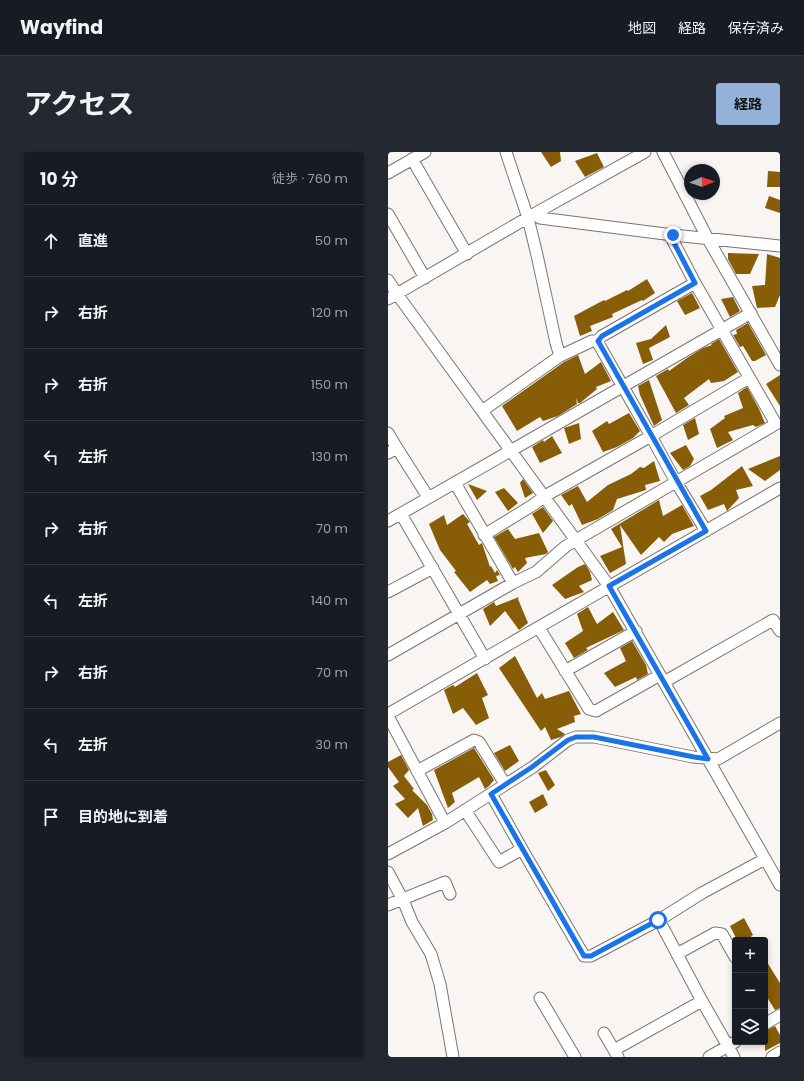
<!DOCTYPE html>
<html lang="ja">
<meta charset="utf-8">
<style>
body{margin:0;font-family:Poppins,"Noto Sans JP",sans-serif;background:#242831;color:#f1f3f6}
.controls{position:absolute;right:12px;bottom:12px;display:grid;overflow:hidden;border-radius:4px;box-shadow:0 2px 6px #0003}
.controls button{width:36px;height:36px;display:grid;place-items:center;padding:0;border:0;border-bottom:1px solid #363941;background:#171b24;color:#f1f3f6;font:20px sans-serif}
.compass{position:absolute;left:296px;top:12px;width:36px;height:36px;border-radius:50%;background:#171b24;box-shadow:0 2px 6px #0003;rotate:88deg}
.stop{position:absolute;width:12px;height:12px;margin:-9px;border:3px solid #1a73e8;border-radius:50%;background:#fff}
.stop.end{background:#1a73e8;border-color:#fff;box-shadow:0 1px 4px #0008}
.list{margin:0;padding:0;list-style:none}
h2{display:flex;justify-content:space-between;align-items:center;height:52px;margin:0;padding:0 16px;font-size:17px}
h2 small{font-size:13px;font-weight:400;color:#9ea1a6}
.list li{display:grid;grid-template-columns:26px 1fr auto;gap:12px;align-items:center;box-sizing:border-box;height:72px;padding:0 16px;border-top:1px solid #363941}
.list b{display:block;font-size:15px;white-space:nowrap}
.list em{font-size:13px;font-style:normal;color:#9ea1a6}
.icon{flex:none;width:22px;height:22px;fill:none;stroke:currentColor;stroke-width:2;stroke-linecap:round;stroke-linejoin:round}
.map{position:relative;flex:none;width:392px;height:905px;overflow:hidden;border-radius:4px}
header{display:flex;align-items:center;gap:24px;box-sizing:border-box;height:56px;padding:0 20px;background:#171b24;border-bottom:1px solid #363941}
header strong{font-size:19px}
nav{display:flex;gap:22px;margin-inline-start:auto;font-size:14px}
.intro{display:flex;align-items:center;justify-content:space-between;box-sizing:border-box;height:96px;padding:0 24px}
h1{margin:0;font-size:28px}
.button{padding:10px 18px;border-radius:4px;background:#94b1d8;color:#111;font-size:14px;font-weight:700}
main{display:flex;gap:24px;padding:0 24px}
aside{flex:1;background:#171b24;border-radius:4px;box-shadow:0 2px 6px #0003}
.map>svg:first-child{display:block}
.building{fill:#885d08}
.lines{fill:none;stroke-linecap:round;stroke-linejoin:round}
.street-casing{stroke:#787674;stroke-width:13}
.street{stroke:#fff;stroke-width:11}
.route{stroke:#1a73e8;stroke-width:5}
</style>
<header>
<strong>Wayfind</strong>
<nav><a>地図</a><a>経路</a><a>保存済み</a></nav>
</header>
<div class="intro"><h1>アクセス</h1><a class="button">経路</a></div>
<main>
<aside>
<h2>10 分<small>徒歩 · 760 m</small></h2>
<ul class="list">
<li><svg class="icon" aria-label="ahead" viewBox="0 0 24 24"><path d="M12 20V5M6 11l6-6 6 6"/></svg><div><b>直進</b></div><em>50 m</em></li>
<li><svg class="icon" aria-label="right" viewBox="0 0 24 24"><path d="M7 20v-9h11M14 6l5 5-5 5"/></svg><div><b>右折</b></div><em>120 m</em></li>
<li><svg class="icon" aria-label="right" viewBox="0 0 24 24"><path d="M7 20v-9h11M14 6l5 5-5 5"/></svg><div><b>右折</b></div><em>150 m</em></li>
<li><svg class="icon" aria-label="left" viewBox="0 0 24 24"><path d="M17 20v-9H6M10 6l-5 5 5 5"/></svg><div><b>左折</b></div><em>130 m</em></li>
<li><svg class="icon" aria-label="right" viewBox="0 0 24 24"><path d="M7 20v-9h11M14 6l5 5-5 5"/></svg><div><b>右折</b></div><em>70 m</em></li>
<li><svg class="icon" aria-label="left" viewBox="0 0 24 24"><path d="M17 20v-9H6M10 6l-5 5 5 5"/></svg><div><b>左折</b></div><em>140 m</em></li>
<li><svg class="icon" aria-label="right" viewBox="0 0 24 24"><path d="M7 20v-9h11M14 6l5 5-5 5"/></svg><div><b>右折</b></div><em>70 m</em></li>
<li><svg class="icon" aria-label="left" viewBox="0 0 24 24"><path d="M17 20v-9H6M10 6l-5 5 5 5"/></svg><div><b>左折</b></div><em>30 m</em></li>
<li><svg class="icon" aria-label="arrive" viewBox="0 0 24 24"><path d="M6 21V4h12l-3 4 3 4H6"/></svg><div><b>目的地に到着</b></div></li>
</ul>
</aside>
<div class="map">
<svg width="392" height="905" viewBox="0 0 392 905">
<rect width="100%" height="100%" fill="#f8f5f3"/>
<path class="building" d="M 153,0 L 172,0 L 173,9 L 163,15 Z
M 209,1 L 216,15 L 197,25 L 187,9 Z
M 380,19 L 392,20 L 392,35 L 379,35 Z
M 381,44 L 392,48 L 392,61 L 377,56 Z
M 340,101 L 371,102 L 362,122 L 348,122 L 340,107 Z
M 379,102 L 392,106 L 392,143 L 387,155 L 369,156 L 364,134 L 377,133 Z
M 259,127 L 267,141 L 255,149 L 254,148 L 224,162 L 225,165 L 202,174 L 204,179 L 192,184 L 186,164 L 216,148 L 217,149 L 239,138 L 240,139 Z
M 304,141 L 312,156 L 297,163 L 289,149 Z
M 345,145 L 352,159 L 342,165 L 333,147 Z
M 360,171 L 378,203 L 367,209 L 364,209 L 355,194 L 352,195 L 345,183 L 349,182 L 348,178 Z
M 278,173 L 282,185 L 261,196 L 265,208 L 255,212 L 248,191 L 263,187 Z
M 331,187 L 350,220 L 336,229 L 323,231 L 321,227 L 296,246 L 301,253 L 288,261 L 268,224 L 280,217 L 281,219 L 299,206 L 315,196 L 324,193 L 323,192 Z
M 190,203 L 197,222 L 213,210 L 223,229 L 208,235 L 209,237 L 192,251 L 190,251 L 188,246 L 189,252 L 170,264 L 155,269 L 152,265 L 129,279 L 114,254 L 176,210 Z
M 392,223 L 392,254 L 378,232 Z
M 261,228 L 274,268 L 266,274 L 252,243 L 250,234 Z
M 359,235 L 371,257 L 377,271 L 368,275 L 365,273 L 340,280 L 345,288 L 329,296 L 322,277 L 337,266 L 336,264 L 355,256 L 350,241 Z
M 241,261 L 252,279 L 245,286 L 229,295 L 215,300 L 204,279 L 219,269 L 221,272 Z
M 307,266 L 311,282 L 300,288 L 295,273 Z
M 191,271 L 193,287 L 181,292 L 176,276 Z
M 164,284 L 174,301 L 152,311 L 144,295 L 155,288 L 156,290 Z
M 298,293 L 306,307 L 302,314 L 295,318 L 282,301 Z
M 392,304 L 392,318 L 377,329 L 360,317 Z
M 266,309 L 272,329 L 257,333 L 258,338 L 229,347 L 225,358 L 210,367 L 194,373 L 184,352 L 181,354 L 173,343 L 190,334 L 199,350 L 220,333 L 243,322 L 252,315 L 256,316 Z
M 354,314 L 365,334 L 348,338 L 351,346 L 339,359 L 336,352 L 320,358 L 312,344 L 323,338 Z
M 135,327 L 145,341 L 137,346 L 132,331 Z
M 80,332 L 99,339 L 89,348 Z
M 116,336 L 130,351 L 120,359 L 107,340 Z
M 271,348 L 275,364 L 294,353 L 306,374 L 284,382 L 276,390 L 271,385 L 253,403 L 232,373 L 238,412 L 222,421 L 212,404 L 234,395 L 223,377 Z
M 155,355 L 165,369 L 155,381 L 144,362 Z
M 75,362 L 82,370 L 79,372 L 91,393 L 94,391 L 102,415 L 103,414 L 107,421 L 109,418 L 112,423 L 108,424 L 110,429 L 102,432 L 99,428 L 82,440 L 66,420 L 68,419 L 52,398 L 41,372 L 56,363 L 59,373 Z
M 120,377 L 127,387 L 151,381 L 160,400 L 158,402 L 137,406 L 139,411 L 130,420 L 127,415 L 125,417 L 106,385 Z
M 197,412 L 202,420 L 204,428 L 191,434 L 196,440 L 177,447 L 164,433 L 190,415 Z
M 131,445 L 130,447 L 140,471 L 131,478 L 117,459 L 102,474 L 95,457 L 106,450 L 108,454 Z
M 200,455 L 209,472 L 225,460 L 236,478 L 198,496 L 200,498 L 186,506 L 177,491 L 195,479 L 189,462 Z
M 244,489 L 258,513 L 260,522 L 249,528 L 248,525 L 227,535 L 216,521 L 238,509 L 232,496 Z
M 127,504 L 149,546 L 154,541 L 157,547 L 181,539 L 193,562 L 186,564 L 187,570 L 169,577 L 177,582 L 173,585 L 163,588 L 157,575 L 153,579 L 111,516 Z
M 89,521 L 100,543 L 94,546 L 101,566 L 88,573 L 75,556 L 65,562 L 56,538 L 65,533 L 67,535 Z
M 122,593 L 131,609 L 117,619 L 106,601 Z
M 86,596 L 106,628 L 101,634 L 97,637 L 91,625 L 64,641 L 67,650 L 60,656 L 46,618 Z
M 13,603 L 21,618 L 16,624 L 26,637 L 24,638 L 39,653 L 44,662 L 45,668 L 35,674 L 30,656 L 20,666 L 7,652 L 17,647 L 5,634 L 11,630 L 0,615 L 0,610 Z
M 158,618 L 167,633 L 160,639 L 150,621 Z
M 155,642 L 160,653 L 147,661 L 141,650 Z
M 356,766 L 365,783 L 363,784 L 365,788 L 349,788 L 342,774 Z
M 377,807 L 392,831 L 392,856 L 387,858 L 377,842 Z
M 387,874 L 392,883 L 392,891 L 377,899 L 377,879 Z"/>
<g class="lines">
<defs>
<path id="street" d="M 275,0 L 320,87 L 392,213
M 24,7 L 79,102
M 0,21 L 37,0
M 0,62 L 37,126
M 146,62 L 152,66 L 285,83 L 392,94
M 0,128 L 9,142 L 221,434 L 392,733
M 0,147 L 146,62 L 257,0
M 209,189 L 214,184 L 307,131
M 172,204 L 204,189 L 209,189 L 263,284 L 361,226
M 94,259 L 172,204 L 168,191 L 149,103 L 140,66 L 118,0
M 0,281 L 9,296 L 0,301
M 9,296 L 40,345
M 67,331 L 125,431
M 13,362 L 97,507
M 0,369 L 363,161
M 96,383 L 145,353 L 157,344 L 263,284 L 288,330 L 388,272 L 307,131 L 285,89 L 285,83
M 0,440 L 45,416
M 151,476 L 201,557 L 208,559 L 272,523
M 0,503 L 125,431 L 148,420 L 178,394 L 188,388 L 288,330 L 318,379
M 177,519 L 248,479
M 276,530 L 385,468 L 392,479
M 0,562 C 131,487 262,412 392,336
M 0,564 L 57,671
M 29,619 L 86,588 L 91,590 L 117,632
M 77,658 L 111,710 L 134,697 L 103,642
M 134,697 L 196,804 L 203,804 L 271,768 L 314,849 L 346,905
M 0,702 L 57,671 L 145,615 L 180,588 L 188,585 L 206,585 L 305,605 L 330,607 L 392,571
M 0,720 L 15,748 L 24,770 L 43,802 L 52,832 L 65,905
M 0,753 L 57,730 L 62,742
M 271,768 L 314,741 L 377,707
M 289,802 L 327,781 L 334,782 L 347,805
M 152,846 L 187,905
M 377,872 L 392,863
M 216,881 L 226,898
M 230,905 L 226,898 L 314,849
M 321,905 L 347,890
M 384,905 L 392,900"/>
</defs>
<use href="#street" class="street-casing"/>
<use href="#street" class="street"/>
</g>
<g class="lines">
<path class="route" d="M 270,768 L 203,804 L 196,804 L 103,642 L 144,615 L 180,588 L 188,585 L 206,585 L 306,605 L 320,607 L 221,434 L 318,379 L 210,189 L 214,184 L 307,131 L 285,89 L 285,83"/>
</g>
</svg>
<div class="controls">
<button>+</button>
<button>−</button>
<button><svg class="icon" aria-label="layers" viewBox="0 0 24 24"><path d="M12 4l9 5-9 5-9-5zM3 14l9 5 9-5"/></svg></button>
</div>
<svg class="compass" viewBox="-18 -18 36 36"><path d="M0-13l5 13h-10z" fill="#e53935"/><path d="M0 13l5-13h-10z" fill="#9ea1a6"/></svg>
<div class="stop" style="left:270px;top:768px"></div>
<div class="stop end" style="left:285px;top:83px"></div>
</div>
</main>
